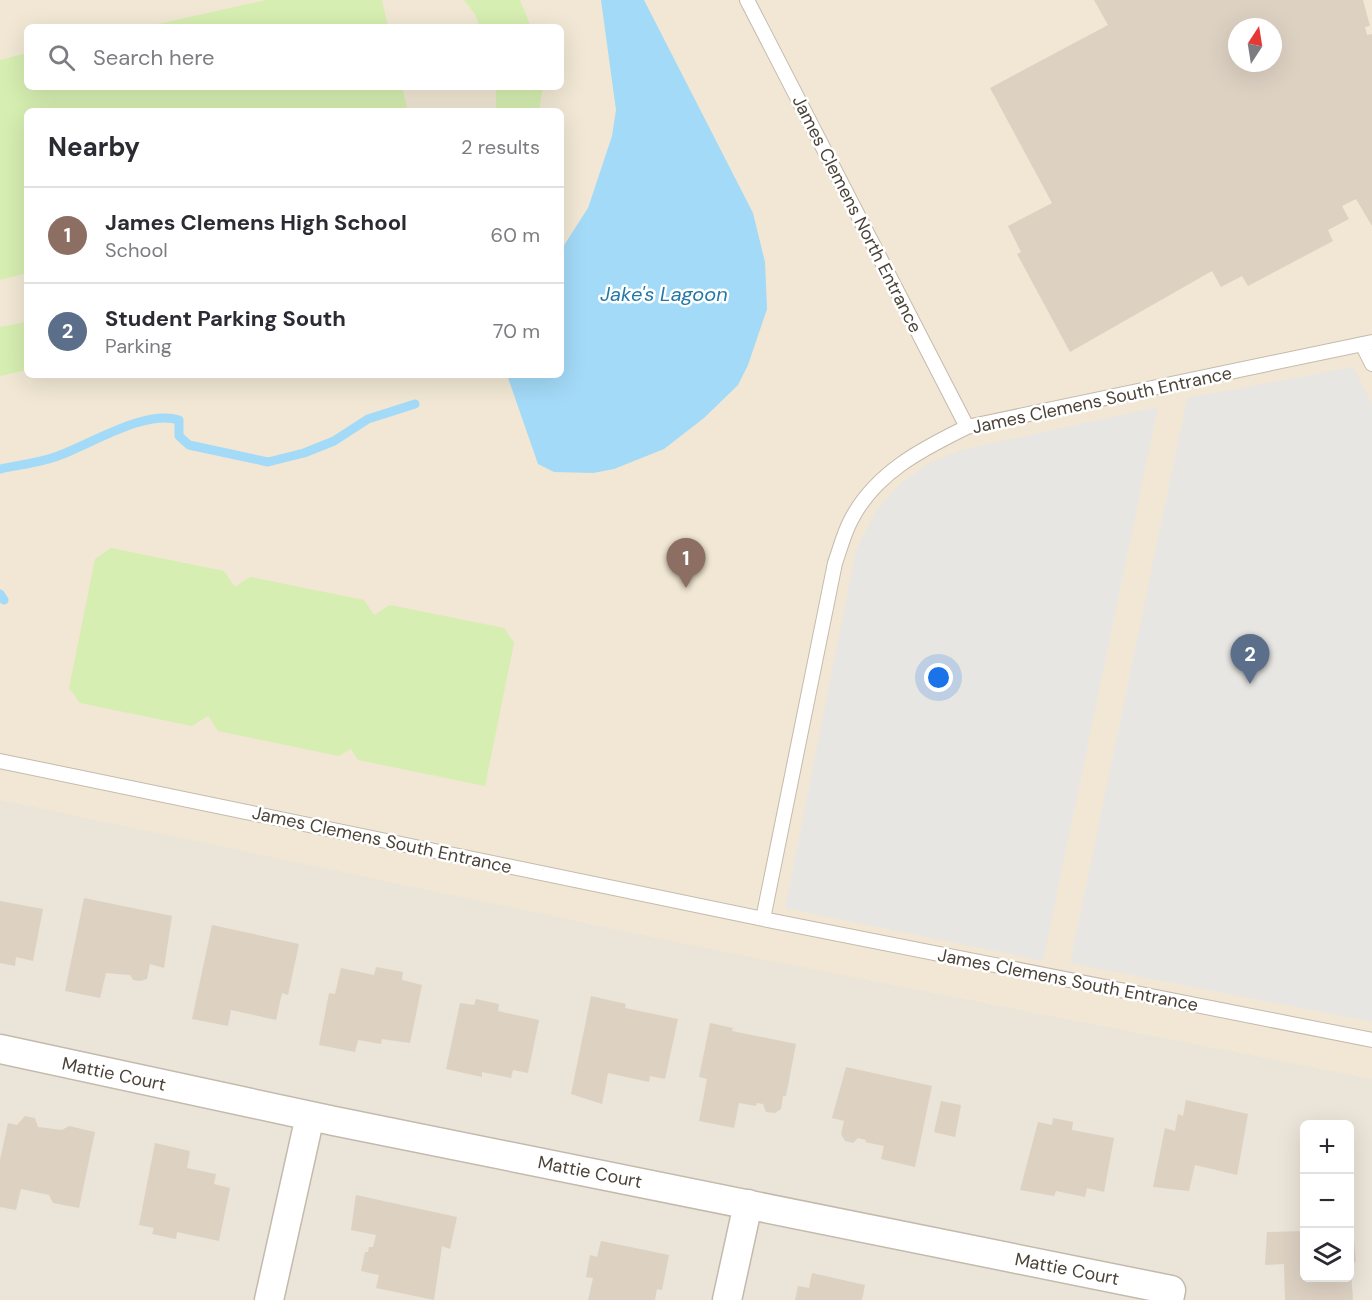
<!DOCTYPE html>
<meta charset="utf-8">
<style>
body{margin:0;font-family:"DM Sans",sans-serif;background:#f7f7f7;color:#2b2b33}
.controls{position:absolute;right:18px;bottom:18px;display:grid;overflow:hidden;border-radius:9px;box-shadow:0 6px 24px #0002}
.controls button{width:54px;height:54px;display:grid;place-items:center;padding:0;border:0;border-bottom:2px solid #e1e1e2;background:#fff;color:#2b2b33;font:30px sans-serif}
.compass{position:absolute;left:1228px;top:18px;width:54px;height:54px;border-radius:50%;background:#fff;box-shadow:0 6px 24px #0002;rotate:12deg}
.you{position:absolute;left:939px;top:678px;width:21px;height:21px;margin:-15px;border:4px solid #fff;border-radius:50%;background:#1a73e8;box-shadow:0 0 0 9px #1a73e833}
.badge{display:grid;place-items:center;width:39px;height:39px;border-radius:50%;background:#0f766e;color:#fff;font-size:20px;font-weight:700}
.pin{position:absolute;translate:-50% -50px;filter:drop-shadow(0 2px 3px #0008)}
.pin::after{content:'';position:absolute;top:32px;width:21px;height:18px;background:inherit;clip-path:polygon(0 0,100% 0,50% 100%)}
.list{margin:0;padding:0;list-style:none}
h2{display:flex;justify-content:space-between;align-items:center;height:78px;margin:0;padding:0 24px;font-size:26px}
h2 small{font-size:20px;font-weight:400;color:#7c7c81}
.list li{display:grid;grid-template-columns:39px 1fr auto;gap:18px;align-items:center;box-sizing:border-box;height:96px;padding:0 24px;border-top:2px solid #e1e1e2}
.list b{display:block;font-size:22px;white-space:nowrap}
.list p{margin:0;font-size:20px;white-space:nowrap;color:#7c7c81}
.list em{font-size:20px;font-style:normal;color:#7c7c81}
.icon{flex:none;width:33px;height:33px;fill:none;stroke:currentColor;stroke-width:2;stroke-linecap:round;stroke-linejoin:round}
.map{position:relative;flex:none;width:1372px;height:1300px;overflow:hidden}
.search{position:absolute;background:#fff;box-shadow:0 6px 24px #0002;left:24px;top:24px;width:540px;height:66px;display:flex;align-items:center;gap:15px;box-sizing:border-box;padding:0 21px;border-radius:9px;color:#7c7c81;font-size:22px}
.panel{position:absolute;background:#fff;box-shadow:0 6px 24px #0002;left:24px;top:108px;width:540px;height:270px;border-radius:9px}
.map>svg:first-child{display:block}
.residential{fill:#ebe4d9;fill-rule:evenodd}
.education{fill:#f1e7d4;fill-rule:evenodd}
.green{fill:#d6eeb1}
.parking{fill:#e8e6e3}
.water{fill:#a3daf7}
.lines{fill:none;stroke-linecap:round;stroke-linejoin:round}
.stream{stroke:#a3daf7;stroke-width:9}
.building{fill:#ddd1c2;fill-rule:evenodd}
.lane-casing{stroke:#c4baac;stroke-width:16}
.street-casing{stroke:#c4baac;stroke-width:31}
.lane{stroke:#fff;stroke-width:14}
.street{stroke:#fff;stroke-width:28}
.labels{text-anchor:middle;stroke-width:5;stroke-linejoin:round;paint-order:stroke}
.street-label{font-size:18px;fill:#4c4338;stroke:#fff}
.water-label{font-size:20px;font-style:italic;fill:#2279a9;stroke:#fff}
</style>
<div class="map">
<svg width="1372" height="1300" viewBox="0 0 1372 1300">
<rect width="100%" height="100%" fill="#f7f3eb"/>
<path class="residential" d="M 0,798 L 1372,1078 L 1372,1300 L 0,1300 ZM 1304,1124 L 1350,1124 L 1350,1278 L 1304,1278 Z"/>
<path class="education" d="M 0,0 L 1372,0 L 1372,1079 L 704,948 L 0,800 ZM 27,27 L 561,27 L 561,87 L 27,87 ZM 1237,27 L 1273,27 L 1273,63 L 1237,63 ZM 27,111 L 561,111 L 561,375 L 27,375 Z"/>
<path class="green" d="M 266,0 L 382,0 L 388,27 L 145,27 Z
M 464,0 L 520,0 L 531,27 L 480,27 L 475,14 Z
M 27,53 L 27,87 L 402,87 L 408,111 L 27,111 L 27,273 L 0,280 L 0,60 Z
M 496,87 L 543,87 L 539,111 L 496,111 Z
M 27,322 L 27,370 L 0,376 L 0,327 Z
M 111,548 L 224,571 L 235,587 L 250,577 L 364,600 L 374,615 L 390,605 L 504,628 L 514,643 L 485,786 L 358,760 L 351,749 L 339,756 L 218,731 L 208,716 L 192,726 L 80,703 L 69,688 L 95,559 Z"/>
<path class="parking" d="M 1353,367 L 1372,404 L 1372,1022 L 1070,963 L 1187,398 Z
M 1158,407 L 1043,961 L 785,908 L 856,550 L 876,510 L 901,483 L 929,463 L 961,450 Z"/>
<path class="water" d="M 601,0 L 644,0 L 753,213 L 765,262 L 767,309 L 748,365 L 738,385 L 704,418 L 664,449 L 614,469 L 593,473 L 554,472 L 538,464 L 507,375 L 561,375 L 561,250 L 588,208 L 612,136 L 616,110 Z"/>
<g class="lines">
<path class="stream" d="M 0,469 C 18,465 38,463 55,457 C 90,445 144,409 179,420 L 179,436 L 189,445 L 268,462 L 304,453 L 334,441 L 368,419 L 415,404
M 0,594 L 4,600"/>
</g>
<path class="building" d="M 1094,0 L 1363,0 L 1370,26 L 1365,27 L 1367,35 L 1372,34 L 1372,226 L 1356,199 L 1342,206 L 1349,219 L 1328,230 L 1333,241 L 1248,286 L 1242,276 L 1221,287 L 1212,271 L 1070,352 L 1017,254 L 1021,252 L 1008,226 L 1052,203 L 990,88 L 1108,25 ZM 1237,27 L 1273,27 L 1273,63 L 1237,63 Z
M 84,898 L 172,916 L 164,968 L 150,964 L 147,979 L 140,981 L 133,980 L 130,975 L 106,973 L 100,998 L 65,991 Z
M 0,901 L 43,909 L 33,961 L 16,957 L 15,966 L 0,963 Z
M 212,925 L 299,944 L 288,995 L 282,993 L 276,1020 L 231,1010 L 228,1026 L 192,1019 Z
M 376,967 L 403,972 L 402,980 L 422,985 L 410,1043 L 382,1039 L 381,1044 L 358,1040 L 355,1052 L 319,1045 L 329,993 L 335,994 L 341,968 L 374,975 Z
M 591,996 L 626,1004 L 625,1008 L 678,1019 L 665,1079 L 650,1076 L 649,1082 L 608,1073 L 602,1104 L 571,1094 Z
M 476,999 L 499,1004 L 498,1011 L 539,1020 L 528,1073 L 513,1070 L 511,1078 L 482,1072 L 482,1077 L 446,1069 L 460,1003 L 474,1005 Z
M 710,1023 L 733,1028 L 732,1031 L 796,1044 L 786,1096 L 783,1096 L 781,1109 L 775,1113 L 766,1112 L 763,1104 L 757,1103 L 756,1106 L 739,1103 L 734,1128 L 699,1121 L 707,1079 L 699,1077 Z
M 846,1067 L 932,1086 L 915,1167 L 881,1159 L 884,1146 L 865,1142 L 866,1140 L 858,1138 L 853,1143 L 845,1141 L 841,1134 L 844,1121 L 832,1118 Z
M 1186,1100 L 1248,1114 L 1237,1175 L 1195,1165 L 1189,1191 L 1153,1187 L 1165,1128 L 1175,1131 L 1178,1114 L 1183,1116 Z
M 941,1101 L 961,1105 L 955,1137 L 934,1132 Z
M 25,1116 L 35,1118 L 38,1127 L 62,1130 L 69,1126 L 95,1132 L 79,1208 L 53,1203 L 49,1195 L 21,1189 L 16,1210 L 0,1207 L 0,1160 L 8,1123 L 17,1125 Z
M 1053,1118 L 1073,1122 L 1072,1130 L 1114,1138 L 1104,1192 L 1087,1188 L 1085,1197 L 1056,1191 L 1054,1196 L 1020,1190 L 1038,1122 L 1052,1125 Z
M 155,1143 L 190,1151 L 187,1168 L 216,1174 L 214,1184 L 230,1188 L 219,1241 L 177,1232 L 176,1239 L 152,1234 L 154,1228 L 139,1225 Z
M 356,1195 L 457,1217 L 450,1249 L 442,1246 L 434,1300 L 376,1288 L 379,1275 L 361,1271 L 365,1252 L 368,1252 L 369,1247 L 373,1247 L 376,1235 L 351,1230 Z
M 1353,1228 L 1356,1262 L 1350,1263 L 1350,1229 Z
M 1304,1231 L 1304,1278 L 1350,1278 L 1351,1271 L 1353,1300 L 1285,1300 L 1284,1264 L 1265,1265 L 1267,1232 Z
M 601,1241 L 669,1255 L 662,1290 L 657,1289 L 655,1300 L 588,1300 L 593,1278 L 586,1277 L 590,1255 L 597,1257 Z
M 812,1273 L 865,1285 L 862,1300 L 795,1300 L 798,1286 L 809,1288 Z"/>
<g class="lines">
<defs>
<path id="lane" d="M 747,0 L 967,427
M 1372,342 L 967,427 C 922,449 875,473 851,520 C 844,533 840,549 835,563 L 763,919 L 1372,1040
M 1362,344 L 1372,364
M 0,761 L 763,919"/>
<path id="street" d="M 0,1049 L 334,1121 L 1171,1290 L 1169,1300
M 269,1300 L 310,1116
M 727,1300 L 748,1204"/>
</defs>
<use href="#lane" class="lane-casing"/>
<use href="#street" class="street-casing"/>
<use href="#lane" class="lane"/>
<use href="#street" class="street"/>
</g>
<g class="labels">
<g class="street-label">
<text transform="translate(857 214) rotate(63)" y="6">James Clemens North Entrance</text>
<text transform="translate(1102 400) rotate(-12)" y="6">James Clemens South Entrance</text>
<text transform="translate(382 840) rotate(12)" y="6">James Clemens South Entrance</text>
<text transform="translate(1068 980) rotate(11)" y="6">James Clemens South Entrance</text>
<text transform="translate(114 1074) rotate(12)" y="6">Mattie Court</text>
<text transform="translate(590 1172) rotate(11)" y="6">Mattie Court</text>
<text transform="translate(1067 1269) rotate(11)" y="6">Mattie Court</text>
</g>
<g class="water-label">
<text x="664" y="301">Jake's Lagoon</text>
</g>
</g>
</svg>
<div class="controls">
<button>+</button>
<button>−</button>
<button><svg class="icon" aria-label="layers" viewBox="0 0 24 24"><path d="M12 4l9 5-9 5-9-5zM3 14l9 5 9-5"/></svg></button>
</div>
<svg class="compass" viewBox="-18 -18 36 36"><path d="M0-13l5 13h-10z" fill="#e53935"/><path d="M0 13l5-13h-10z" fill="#7c7c81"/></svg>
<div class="you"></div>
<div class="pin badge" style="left:686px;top:588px;background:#8d6e63">1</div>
<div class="pin badge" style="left:1250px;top:684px;background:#5c6f8a">2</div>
<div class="search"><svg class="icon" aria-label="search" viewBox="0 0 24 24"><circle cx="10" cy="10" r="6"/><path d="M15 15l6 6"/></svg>Search here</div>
<section class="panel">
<h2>Nearby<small>2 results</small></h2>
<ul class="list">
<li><span class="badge" style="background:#8d6e63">1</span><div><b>James Clemens High School</b><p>School</p></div><em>60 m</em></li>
<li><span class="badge" style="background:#5c6f8a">2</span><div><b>Student Parking South</b><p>Parking</p></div><em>70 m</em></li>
</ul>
</section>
</div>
